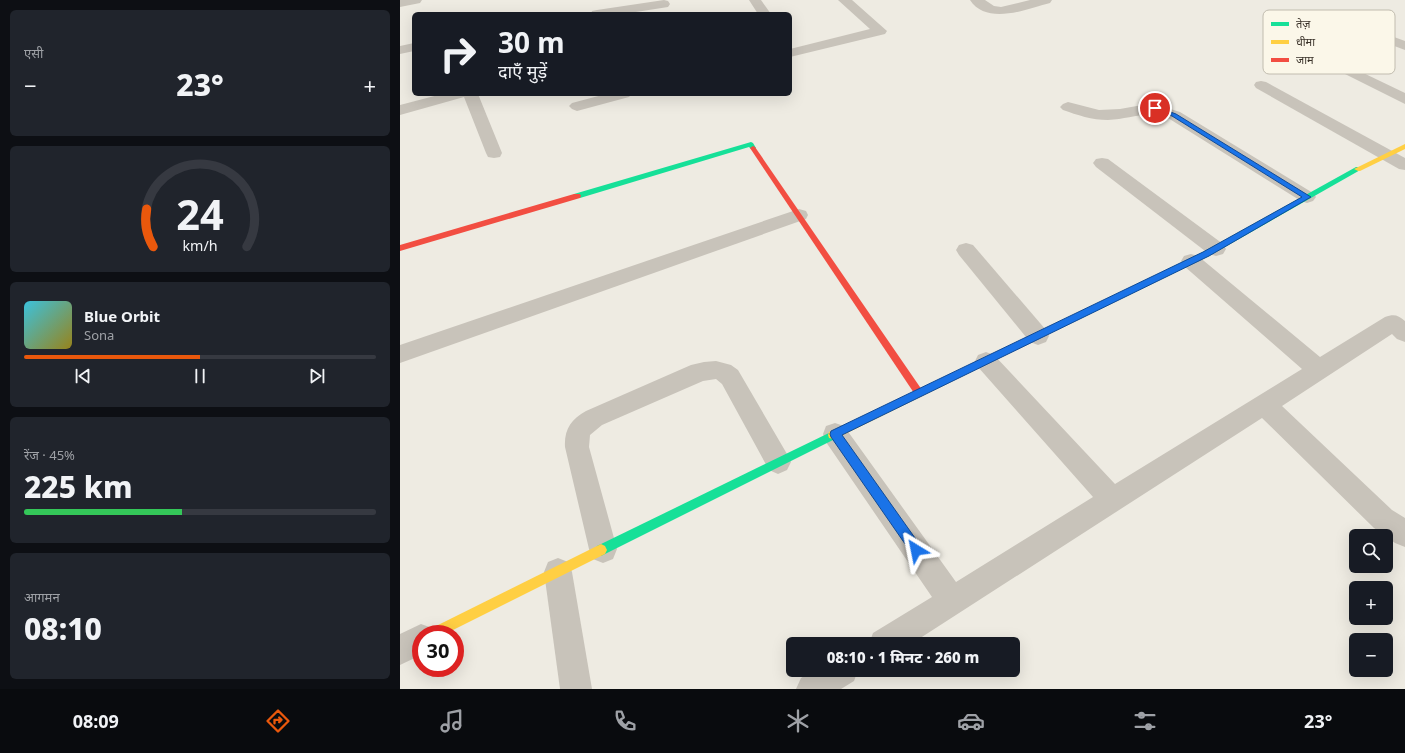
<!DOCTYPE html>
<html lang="hi">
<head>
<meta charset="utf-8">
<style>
	body { margin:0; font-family:"Noto Sans","Noto Sans Devanagari",sans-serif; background:#20242c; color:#f1f3f6; height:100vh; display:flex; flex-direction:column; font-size:15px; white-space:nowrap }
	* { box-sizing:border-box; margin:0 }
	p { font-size:13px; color:#9ea1a6 }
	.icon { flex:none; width:22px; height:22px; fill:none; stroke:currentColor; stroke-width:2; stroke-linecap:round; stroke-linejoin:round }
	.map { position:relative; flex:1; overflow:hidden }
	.panel { display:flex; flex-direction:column; gap:10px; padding:10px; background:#0d0f14; width:400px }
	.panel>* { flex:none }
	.banner { position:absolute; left:12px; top:12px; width:380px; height:84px; border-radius:6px; box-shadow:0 4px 16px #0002; background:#171b24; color:#f1f3f6; overflow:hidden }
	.buttons { position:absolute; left:949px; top:529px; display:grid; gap:8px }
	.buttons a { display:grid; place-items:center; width:44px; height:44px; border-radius:6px; background:#171b24; box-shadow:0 4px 16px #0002; font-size:20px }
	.speed { position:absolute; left:12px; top:625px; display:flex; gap:8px; font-size:20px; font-weight:700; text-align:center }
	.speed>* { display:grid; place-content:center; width:52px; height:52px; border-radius:50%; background:#171b24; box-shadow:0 4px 16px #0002; line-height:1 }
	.speed .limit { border:6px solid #d22; background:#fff; color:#111 }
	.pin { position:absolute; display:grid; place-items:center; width:34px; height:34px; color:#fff; margin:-17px; border:2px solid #fff; border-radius:50%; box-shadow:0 1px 4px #0007 }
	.me { position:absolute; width:44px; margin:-22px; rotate:325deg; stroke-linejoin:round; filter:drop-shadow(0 0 3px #0008) }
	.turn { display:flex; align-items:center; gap:14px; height:84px; padding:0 20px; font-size:18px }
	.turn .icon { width:52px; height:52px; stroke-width:2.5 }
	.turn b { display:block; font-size:28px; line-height:34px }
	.big { font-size:30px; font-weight:800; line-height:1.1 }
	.panel .widget { flex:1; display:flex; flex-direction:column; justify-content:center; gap:6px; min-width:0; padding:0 14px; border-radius:6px; background:#20242c }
	.panel .dial { align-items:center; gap:0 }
	.dial svg { height:104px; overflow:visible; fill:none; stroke:#363941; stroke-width:7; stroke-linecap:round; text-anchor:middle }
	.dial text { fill:#f1f3f6; stroke:none }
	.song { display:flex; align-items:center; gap:12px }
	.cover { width:48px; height:48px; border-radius:6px; background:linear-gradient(135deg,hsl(190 70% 55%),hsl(50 70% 35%)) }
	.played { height:4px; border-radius:2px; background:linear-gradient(90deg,#ea580c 50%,#363941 50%) }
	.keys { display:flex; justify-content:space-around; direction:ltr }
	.heat { display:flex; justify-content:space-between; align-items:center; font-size:22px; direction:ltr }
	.charge { height:6px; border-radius:3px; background:linear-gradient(90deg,#34c759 45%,#363941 0) }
	.trip { position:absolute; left:386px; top:637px; width:234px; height:40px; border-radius:6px; background:#171b24; box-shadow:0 4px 16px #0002; font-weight:800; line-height:40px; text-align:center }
	.dock { display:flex; height:64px; justify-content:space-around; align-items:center; background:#090b0e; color:#9ea1a6 }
	.dock .icon { width:28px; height:28px }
	.dock .on { color:#ea580c }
	.dock b { font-size:18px; color:#f1f3f6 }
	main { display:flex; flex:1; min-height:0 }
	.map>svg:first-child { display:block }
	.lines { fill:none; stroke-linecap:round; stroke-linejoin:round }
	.street { fill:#c8c3ba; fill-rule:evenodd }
	.fast { fill:#16e098; fill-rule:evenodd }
	.slow { fill:#ffcf43; fill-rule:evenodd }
	.jam { fill:#f24e42; fill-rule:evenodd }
	.route { fill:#1a73e8; stroke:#114b97 }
	.key { fill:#fbf7e9; stroke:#c1bcaf; stroke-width:1 }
	.key-label { font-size:11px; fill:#393128 }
</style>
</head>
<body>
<main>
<section class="panel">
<div class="widget"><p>एसी</p>
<div class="heat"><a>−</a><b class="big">23°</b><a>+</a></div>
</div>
<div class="widget dial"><svg viewBox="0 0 100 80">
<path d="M14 69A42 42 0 1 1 86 69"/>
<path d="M14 69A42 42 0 0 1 9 40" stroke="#ea580c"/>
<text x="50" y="56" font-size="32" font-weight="700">24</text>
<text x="50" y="72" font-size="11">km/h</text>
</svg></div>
<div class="widget">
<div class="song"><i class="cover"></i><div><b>Blue Orbit</b><p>Sona</p></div></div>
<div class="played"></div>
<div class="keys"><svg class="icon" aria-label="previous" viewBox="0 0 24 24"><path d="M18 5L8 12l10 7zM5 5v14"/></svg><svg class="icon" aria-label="pause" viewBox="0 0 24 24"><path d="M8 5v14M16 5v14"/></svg><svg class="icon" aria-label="next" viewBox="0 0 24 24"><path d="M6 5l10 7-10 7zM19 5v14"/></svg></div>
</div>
<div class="widget"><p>रेंज · 45%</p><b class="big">225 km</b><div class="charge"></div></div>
<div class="widget"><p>आगमन</p><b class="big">08:10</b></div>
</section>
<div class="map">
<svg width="1005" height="689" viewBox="0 0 1005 689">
	<rect width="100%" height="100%" fill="#eeebe2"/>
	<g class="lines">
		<g class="street">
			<path d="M 0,0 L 22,0 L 20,3 L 0,7 Z"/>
			<path d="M 264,0 L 268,1 L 270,4 L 268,7 L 223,14 L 191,14 L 192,11 L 197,10 Z"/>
			<path d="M 349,0 L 361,0 L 371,14 L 358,14 Z"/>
			<path d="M 438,0 L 452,0 L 487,31 L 485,34 L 390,57 L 390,49 L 470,29 Z"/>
			<path d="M 570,0 L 585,0 L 594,6 L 601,7 L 630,0 L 652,0 L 650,3 C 627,9 587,26 570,0 Z"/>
			<path d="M 994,37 L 1005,41 L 1005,50 L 989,44 L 987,41 L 989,38 Z"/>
			<path d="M 14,43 L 14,51 L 0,54 L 0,46 Z"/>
			<path d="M 930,57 L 1005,93 L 1005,104 L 925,64 L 923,61 L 925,58 Z"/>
			<path d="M 861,81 L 866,82 L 1005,158 L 1005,170 L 999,169 L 856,88 L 854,85 L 856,82 Z"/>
			<path d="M 42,94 L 78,94 L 102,153 L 100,157 L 94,158 L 88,157 L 86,153 L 64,97 L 0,115 L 0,105 Z"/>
			<path d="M 206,94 L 232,94 L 229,97 L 177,111 L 172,109 L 169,106 L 172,103 Z"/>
			<path d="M 668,102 L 699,110 L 720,109 L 748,104 L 764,107 L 780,112 L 913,193 L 916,197 L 913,201 L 907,203 L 901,201 L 768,118 C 746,110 730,119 708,120 C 692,120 677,115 663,110 L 660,107 L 663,104 Z"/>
			<path d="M 702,158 L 708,159 L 823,244 L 826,249 L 823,254 L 816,256 L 809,254 L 696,167 L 693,163 L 696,159 Z"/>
			<path d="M 399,209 L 406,211 L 408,215 L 406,219 L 0,363 L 0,345 Z"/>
			<path d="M 566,243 L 573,245 L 646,330 L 649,336 L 646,342 L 638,345 L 630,342 L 559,255 L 556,250 L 559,245 Z"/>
			<path d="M 791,254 L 798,256 L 920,357 L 985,317 C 994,314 998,315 1005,321 L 1005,342 L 997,339 L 992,334 L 882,406 L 992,510 L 1005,518 L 1005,547 L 995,543 L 974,528 L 862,418 L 511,644 L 469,644 L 473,633 L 532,597 L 426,442 L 423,434 L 426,426 L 435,423 L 444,426 L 556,582 L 693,497 L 578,367 L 575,361 L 578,355 L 586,352 L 594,355 L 715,484 L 902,369 L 784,266 L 781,261 L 784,256 Z"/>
			<path d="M 316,361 L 331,365 L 338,370 L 387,454 L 391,462 L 387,470 L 378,474 L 369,470 L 322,384 L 316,379 L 303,381 L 202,425 L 190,435 L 189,447 L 217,549 L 213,559 L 203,563 L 193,559 L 189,549 L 165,447 C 164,430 171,419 186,411 L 291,365 L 304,362 Z"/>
			<path d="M 158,558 L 168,562 L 172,572 L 192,689 L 160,689 L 144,572 L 148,562 Z"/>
			<path d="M 21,624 L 32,628 L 34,634 L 21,634 L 21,655 L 0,665 L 0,634 Z"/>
			<path d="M 414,670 L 458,670 L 454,681 L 441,689 L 396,689 L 401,678 Z"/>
		</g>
		<g class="fast">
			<path d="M 351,142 L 353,143 L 356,148 L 355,149 L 351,149 L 349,147 L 180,198 L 174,198 L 173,196 L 174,194 Z"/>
			<path d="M 956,167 L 958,167 L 962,169 L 809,256 L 663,327 L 660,328 L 656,325 L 657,323 L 803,252 Z"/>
			<path d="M 433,431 L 437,432 L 438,435 L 437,438 L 201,556 L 197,554 L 195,550 L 197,546 Z"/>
		</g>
		<g class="slow">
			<path d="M 1005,144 L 1005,149 L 960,171 L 958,171 L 954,169 Z"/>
			<path d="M 660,322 L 664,325 L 663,327 L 437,438 L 433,439 L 429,438 L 428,435 L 429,432 Z"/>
			<path d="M 201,544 L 205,546 L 207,550 L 205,554 L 45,634 L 26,634 L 28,630 Z"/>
		</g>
		<g class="jam">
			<path d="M 353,146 L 355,147 L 522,390 L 524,393 L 522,396 L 519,397 L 516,396 L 350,148 Z"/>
			<path d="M 174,194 L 180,194 L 181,196 L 180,198 L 0,251 L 0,245 Z"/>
		</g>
	</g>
	<path class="route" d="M 753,107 L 757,107 L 776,114 L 911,197 L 809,256 L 442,435 L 520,545 L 522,550 L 520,554 L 516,555 L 512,554 L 431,437 L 430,434 L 431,431 L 803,252 L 902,197 L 772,116 L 753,110 Z"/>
	<rect x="863" y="10" width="132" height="64" rx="6" class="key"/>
	<rect x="871" y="22" width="18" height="4" fill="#16e098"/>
	<rect x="871" y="40" width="18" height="4" fill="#ffcf43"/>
	<rect x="871" y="58" width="18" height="4" fill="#f24e42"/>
	<g class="key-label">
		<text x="896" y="28">तेज़</text>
		<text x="896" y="46">धीमा</text>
		<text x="896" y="64">जाम</text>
	</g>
</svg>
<div class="buttons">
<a><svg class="icon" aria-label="search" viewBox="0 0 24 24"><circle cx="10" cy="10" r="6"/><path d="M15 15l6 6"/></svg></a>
<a>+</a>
<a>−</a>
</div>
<div class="speed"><div class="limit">30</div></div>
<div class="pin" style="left:755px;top:108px;background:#d93025"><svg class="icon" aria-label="arrive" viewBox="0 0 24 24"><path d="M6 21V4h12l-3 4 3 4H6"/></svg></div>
<svg class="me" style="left:516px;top:550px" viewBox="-20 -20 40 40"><path d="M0-17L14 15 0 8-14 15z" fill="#1a73e8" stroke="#fff" stroke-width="4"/></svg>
<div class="trip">08:10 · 1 मिनट · 260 m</div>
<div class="banner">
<div class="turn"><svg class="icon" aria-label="right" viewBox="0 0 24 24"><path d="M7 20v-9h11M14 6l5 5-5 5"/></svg><div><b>30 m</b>दाएँ मुड़ें</div></div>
</div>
</div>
</main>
<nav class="dock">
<b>08:09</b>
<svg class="icon on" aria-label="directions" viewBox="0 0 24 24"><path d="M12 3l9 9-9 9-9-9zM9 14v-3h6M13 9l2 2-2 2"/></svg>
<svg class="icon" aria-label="music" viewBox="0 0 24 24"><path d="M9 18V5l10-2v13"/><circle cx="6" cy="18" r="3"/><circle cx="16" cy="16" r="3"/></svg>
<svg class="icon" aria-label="phone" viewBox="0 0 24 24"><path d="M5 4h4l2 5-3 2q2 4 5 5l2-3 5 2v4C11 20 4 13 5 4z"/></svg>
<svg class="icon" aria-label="climate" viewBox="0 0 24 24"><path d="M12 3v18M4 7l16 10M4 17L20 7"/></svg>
<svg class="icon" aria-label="car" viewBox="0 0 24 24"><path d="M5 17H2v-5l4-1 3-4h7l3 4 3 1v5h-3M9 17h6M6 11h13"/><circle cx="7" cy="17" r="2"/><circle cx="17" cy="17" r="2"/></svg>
<svg class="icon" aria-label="filters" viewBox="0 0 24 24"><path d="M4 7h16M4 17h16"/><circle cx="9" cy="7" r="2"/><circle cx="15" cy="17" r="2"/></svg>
<b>23°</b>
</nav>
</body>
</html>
